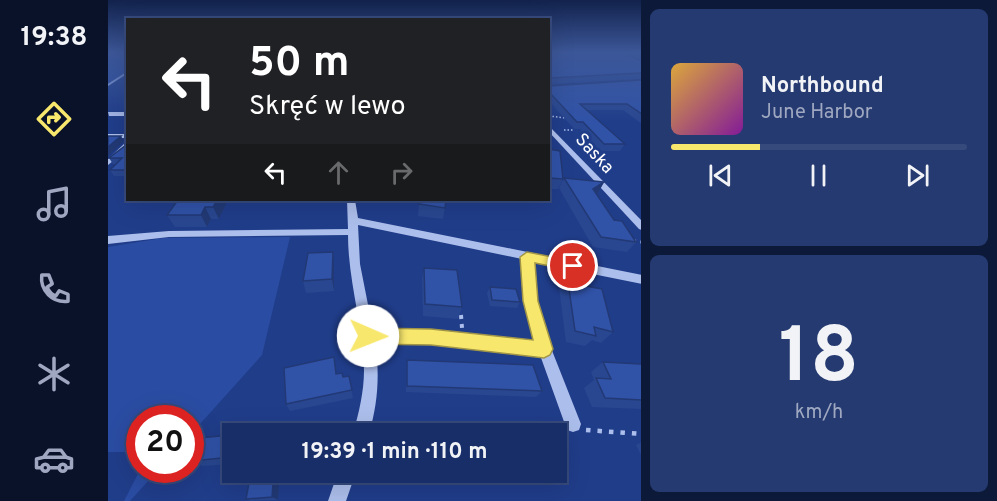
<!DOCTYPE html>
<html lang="pl">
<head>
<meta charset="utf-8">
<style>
	body { margin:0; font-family:Overpass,sans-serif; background:#253a71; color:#f1f3f6; height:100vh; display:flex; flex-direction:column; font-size:22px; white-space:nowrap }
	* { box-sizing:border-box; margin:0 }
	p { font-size:20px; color:#9fa8c0 }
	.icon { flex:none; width:33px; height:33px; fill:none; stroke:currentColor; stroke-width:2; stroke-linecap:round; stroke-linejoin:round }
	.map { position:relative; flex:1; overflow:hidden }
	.side { display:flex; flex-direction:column; gap:9px; padding:9px; background:#0d1939; width:356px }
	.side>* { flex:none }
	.top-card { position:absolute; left:18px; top:18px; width:424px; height:183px; border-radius:0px; box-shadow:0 6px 24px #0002,0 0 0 2px #364a7c; background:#202124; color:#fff; overflow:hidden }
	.speed { position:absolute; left:18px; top:405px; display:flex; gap:12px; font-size:30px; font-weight:700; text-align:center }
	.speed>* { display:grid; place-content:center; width:78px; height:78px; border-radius:50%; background:#182e68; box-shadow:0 6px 24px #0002,0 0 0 2px #364a7c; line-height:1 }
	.speed .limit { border:9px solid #d22; background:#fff; color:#111 }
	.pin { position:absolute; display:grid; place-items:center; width:51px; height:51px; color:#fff; margin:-26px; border:3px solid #fff; border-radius:50%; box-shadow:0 2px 6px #0007 }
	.me { position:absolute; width:66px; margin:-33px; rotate:91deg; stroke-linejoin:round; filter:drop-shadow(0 0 4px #0008) }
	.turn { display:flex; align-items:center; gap:21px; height:126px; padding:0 24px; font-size:27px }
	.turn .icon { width:78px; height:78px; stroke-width:2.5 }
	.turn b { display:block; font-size:42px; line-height:51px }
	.lanes { display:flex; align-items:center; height:57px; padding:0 24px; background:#0003; justify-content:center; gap:30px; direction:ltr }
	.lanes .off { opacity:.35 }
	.side .tile { flex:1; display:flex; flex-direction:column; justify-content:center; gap:9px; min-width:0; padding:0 21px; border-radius:9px; background:#253a71 }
	.side .dial { align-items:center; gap:0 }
	.dial b { font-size:78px; line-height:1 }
	.song { display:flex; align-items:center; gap:18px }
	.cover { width:72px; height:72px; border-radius:9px; background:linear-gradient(135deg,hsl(40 70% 55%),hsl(290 70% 35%)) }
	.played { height:6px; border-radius:3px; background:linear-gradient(90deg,#f8e76d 30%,#364a7c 30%) }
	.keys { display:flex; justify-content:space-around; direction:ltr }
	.trip { position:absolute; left:114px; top:423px; width:345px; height:60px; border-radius:0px; background:#182e68; box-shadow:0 6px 24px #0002,0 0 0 2px #364a7c; font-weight:700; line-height:60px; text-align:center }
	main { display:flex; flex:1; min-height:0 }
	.tabs { display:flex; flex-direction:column; width:108px; justify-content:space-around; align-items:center; background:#0a122a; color:#9fa8c0 }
	.tabs .icon { width:42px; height:42px }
	.tabs .on { color:#f8e76d }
	.tabs b { font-size:27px; color:#f1f3f6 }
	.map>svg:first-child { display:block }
	.green { fill:#2a4ca2 }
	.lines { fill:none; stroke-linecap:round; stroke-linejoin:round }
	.stream { stroke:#a0b7ec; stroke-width:2 }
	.path-far4 { stroke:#acbeeb; stroke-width:1.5; stroke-dasharray:1.5 2; stroke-linecap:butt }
	.path-far3 { stroke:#acbeeb; stroke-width:2; stroke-dasharray:2 3; stroke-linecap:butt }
	.path-far2 { stroke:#acbeeb; stroke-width:3; stroke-dasharray:3 4.5; stroke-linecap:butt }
	.path-far1 { stroke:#acbeeb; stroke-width:4; stroke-dasharray:4 5; stroke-linecap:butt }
	.path { stroke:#acbeeb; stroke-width:4.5; stroke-dasharray:4.5 7; stroke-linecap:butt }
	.minor { fill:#acbeeb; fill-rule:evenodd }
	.wall { fill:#294790 }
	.shaded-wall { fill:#223975 }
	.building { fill:#3052a7; stroke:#223975; stroke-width:1.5 }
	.route { fill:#f8e76d; stroke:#a19647; stroke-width:1.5 }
	.labels { text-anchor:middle; stroke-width:6; stroke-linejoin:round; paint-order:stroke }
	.far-street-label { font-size:18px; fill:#fff; stroke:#203d8a }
</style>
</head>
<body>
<main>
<nav class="tabs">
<b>19:38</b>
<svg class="icon on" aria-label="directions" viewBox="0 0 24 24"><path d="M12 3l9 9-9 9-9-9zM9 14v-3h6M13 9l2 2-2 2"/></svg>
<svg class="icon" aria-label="music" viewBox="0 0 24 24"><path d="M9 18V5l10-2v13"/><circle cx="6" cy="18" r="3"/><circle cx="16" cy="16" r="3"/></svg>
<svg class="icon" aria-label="phone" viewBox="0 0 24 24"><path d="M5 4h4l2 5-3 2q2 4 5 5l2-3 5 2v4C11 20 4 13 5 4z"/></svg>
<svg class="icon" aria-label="climate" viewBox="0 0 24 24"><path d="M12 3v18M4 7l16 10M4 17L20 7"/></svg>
<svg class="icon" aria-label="car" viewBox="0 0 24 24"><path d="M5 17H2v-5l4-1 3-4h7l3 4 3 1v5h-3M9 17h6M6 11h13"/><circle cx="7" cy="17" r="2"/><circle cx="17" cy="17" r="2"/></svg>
</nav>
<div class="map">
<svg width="534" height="501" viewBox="0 0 534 501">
	<rect width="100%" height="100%" fill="#203d8a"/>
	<g class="green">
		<path d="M 19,54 L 19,75 L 0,85 L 0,56 Z"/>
		<path d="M 182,237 L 154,355 L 83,434 L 82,418 L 32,418 L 31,462 L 25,452 L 0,452 L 0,247 L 55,238 Z"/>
		<path d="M 32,470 L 50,470 L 22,501 L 16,501 Z"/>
	</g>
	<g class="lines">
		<path class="stream" d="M 0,85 L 20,72"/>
		<g class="path-far4">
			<path d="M 441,116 L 458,118"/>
			<path d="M 456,130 L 466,130"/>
		</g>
		<path class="path-far3" d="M 480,154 L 493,154"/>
		<path class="path-far2" d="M 525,241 L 534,242"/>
		<path class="path-far1" d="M 353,315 L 354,328"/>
		<path class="path" d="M 478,430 L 534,434"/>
		<g class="minor">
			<path d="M 0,112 L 20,112 L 20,116 L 1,116 Z"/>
			<path d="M 441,126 L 534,221 L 534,230 L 531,229 L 441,132 Z"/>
			<rect x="0" y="134" width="20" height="4"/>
			<path d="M 17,143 L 20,143 L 20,149 L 0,165 L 0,159 Z"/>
			<path d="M 239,200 L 247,200 L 250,218 L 534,275 L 534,284 L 425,262 L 428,301 L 441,343 L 473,424 L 471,430 L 465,432 L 459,430 L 432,355 L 323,343 L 267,342 C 272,374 270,403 261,434 L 245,434 C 251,412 256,392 256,370 C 255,324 240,281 240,235 L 61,237 L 0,244 L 0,236 L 61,231 L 240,229 ZM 250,225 L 414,259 L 416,301 L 427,342 L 323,331 L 265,330 L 252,264 Z"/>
			<path d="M 230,472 L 248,472 L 238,501 L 220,501 Z"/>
		</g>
	</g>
	<g class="wall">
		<path d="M 441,52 L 470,53 L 472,53 L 471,52 L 513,52 L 523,57 L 514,52 L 534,52 L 534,79 L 441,84 Z"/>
		<path d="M 534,80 L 534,124 L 515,110 L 479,110 L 517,144 L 512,151 L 492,151 L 472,129 L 466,129 L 441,101 L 441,86 Z"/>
		<path d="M 20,136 L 20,176 L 6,176 L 2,170 L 8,164 L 5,164 L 1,158 L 18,145 Z"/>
		<path d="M 441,149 L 455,179 L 450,189 L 441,189 Z"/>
		<path d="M 456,178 L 496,182 L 490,193 L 488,193 L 506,220 L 528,242 L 519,252 L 485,247 L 451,188 Z"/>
		<path d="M 120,200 L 111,219 L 103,219 L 99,227 L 67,227 L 59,215 Z"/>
		<path d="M 338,200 L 335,219 L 310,216 L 311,204 Z"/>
		<path d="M 225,252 L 226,264 L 226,291 L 198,293 L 195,281 Z"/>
		<path d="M 316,268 L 354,307 L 350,319 L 315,316 L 314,279 Z"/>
		<path d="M 459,275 L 478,286 L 505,332 L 493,343 L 484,340 L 477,346 L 458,342 L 451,287 Z"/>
		<path d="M 382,287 L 412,302 L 409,308 L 382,306 L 379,293 Z"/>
		<path d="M 299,360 L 434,391 L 428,397 L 298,392 L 298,367 Z"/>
		<path d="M 495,362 L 534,364 L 534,409 L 484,407 L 476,388 L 486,380 L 483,372 Z"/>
		<path d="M 229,374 L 235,377 L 241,376 L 245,398 L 182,411 L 178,404 Z"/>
		<path d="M 124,435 L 124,464 L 94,466 L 84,461 Z"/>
		<path d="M 534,442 L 534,457 L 528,445 Z"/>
		<path d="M 143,472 L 172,472 L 170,500 L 142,501 L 138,499 Z"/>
	</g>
	<g class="shaded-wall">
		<path d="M 8,52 L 20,52 L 20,53 L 9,54 Z"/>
		<path d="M 13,136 L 16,141 L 0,156 L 0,147 Z"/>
		<path d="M 496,182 L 490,193 L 479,199 L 485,189 Z"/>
		<path d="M 109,200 L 120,200 L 111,219 L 105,207 Z"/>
		<path d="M 97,207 L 103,219 L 99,227 L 93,215 Z"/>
		<path d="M 225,252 L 226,264 L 226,291 L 224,279 Z"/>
		<path d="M 166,472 L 172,472 L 170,500 L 164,497 Z"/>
	</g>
	<g class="building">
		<path d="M 441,52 L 468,52 L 470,53 L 475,52 L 513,52 L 534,61 L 534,73 L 443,78 L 441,83 Z"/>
		<path d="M 534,80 L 534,114 L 519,104 L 472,104 L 517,144 L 496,144 L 475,122 L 469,122 L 441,92 L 441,86 Z"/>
		<path d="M 0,136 L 13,136 L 0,147 Z"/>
		<path d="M 18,136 L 20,136 L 20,170 L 2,170 L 14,158 L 1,158 L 18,145 Z"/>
		<path d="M 441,149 L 452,151 L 455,179 L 441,178 Z"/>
		<path d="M 456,178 L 496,182 L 485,189 L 506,220 L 514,221 L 528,242 L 493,237 Z"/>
		<path d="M 70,200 L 109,200 L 105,207 L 97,207 L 93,215 L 59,215 Z"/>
		<path d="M 313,200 L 338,200 L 337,208 L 311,204 Z"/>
		<path d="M 225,252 L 224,279 L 195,281 L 200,253 Z"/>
		<path d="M 316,268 L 349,270 L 354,307 L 317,304 Z"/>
		<path d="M 459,275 L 477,279 L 478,286 L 494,289 L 505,332 L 486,327 L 488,336 L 467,331 Z"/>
		<path d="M 382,287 L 408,289 L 412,302 L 384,300 Z"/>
		<path d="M 226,357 L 228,374 L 234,373 L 235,377 L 241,376 L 244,390 L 178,404 L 176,368 Z"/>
		<path d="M 299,360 L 425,365 L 434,391 L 299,386 Z"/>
		<path d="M 495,362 L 534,364 L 534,400 L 497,398 L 488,378 L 503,379 Z"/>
		<path d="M 168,431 L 168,434 L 141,434 Z"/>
		<path d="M 124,435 L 124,457 L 84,461 L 90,438 Z"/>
		<path d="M 143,472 L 166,472 L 164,497 L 138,499 Z"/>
	</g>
	<linearGradient id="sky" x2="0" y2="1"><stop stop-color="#12224c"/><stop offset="0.43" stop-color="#3c5798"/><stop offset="1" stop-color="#3c5798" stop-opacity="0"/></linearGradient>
	<rect width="534" height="122" fill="url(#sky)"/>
	<path class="route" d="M 419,252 L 465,261 L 472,266 L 465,271 L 427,263 L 430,301 L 445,349 L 442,355 L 436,358 L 323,345 L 260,344 L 253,341 L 251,336 L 253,330 L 260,328 L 323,329 L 425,340 L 415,301 L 412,257 Z"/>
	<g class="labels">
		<g class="far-street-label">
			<text transform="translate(487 153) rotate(47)" y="6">Saska</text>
		</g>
	</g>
</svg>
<div class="speed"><div class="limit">20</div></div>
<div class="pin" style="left:465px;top:266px;background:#d93025"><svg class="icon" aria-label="arrive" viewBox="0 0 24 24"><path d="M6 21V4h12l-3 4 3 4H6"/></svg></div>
<svg class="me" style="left:260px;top:336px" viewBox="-20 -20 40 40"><circle r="19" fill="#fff"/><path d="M0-13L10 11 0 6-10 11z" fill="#f8e76d"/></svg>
<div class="trip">19:39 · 1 min · 110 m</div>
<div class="top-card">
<div class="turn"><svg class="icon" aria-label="left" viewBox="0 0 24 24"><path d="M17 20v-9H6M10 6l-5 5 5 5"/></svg><div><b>50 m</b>Skręć w lewo</div></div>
<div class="lanes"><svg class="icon" aria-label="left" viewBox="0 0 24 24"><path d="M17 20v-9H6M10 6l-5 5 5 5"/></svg><svg class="icon off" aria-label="ahead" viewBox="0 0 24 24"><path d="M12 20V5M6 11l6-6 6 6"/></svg><svg class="icon off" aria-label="right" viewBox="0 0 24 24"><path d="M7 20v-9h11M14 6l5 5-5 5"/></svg></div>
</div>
</div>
<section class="side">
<div class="tile">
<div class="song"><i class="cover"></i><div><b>Northbound</b><p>June Harbor</p></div></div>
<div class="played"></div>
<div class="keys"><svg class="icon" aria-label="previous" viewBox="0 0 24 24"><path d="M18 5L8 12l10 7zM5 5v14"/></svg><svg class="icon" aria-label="pause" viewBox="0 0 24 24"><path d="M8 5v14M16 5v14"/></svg><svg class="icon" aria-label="next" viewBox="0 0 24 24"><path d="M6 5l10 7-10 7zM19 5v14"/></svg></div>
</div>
<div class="tile dial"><b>18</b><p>km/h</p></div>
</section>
</main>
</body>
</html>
